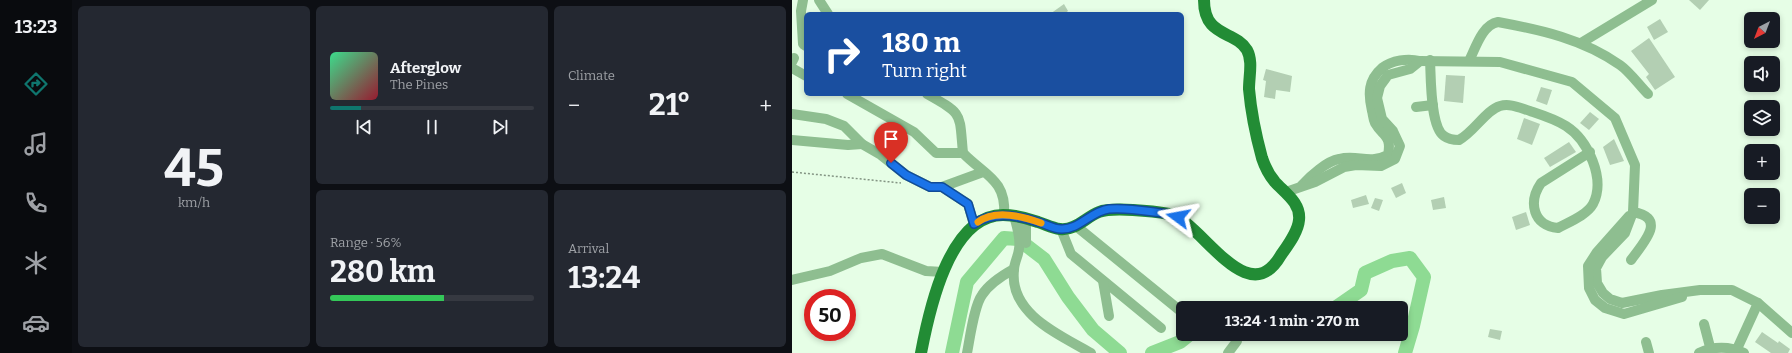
<!DOCTYPE html>
<html lang="en">
<head>
<meta charset="utf-8">
<style>
	body { margin:0; font-family:Bitter,serif; background:#242831; color:#f1f3f6; height:100vh; display:flex; flex-direction:column; font-size:15px; white-space:nowrap }
	* { box-sizing:border-box; margin:0 }
	p { font-size:13px; color:#9ea1a6 }
	.icon { flex:none; width:22px; height:22px; fill:none; stroke:currentColor; stroke-width:2; stroke-linecap:round; stroke-linejoin:round }
	.map { position:relative; flex:1; overflow:hidden }
	.details { display:flex; flex-direction:column; gap:6px; padding:6px; background:#0d0f14; width:720px }
	.details>* { flex:none }
	.guide { position:absolute; left:12px; top:12px; width:380px; height:84px; border-radius:6px; box-shadow:0 2px 6px #0003; background:#1a4fa0; color:#fff; overflow:hidden }
	.needle { width:26px; rotate:222deg }
	.tools { position:absolute; left:952px; top:12px; display:grid; gap:8px }
	.tools a { display:grid; place-items:center; width:36px; height:36px; border-radius:6px; background:#171b24; box-shadow:0 2px 6px #0003; font-size:20px }
	.speed { position:absolute; left:12px; top:289px; display:flex; gap:8px; font-size:20px; font-weight:700; text-align:center }
	.speed>* { display:grid; place-content:center; width:52px; height:52px; border-radius:50%; background:#171b24; box-shadow:0 2px 6px #0003; line-height:1 }
	.speed .limit { border:6px solid #d22; background:#fff; color:#111 }
	.pin { position:absolute; display:grid; place-items:center; width:34px; height:34px; color:#fff; margin:-41px -17px; border-radius:50% 50% 50% 0; rotate:-45deg; box-shadow:0 0 4px #0007 }
	.pin .icon { rotate:45deg }
	.me { position:absolute; width:44px; margin:-22px; rotate:283deg; stroke-linejoin:round; filter:drop-shadow(0 0 3px #0008) }
	.turn { display:flex; align-items:center; gap:14px; height:84px; padding:0 12px; font-size:18px }
	.turn .icon { width:52px; height:52px; stroke-width:2.5 }
	.turn b { display:block; font-size:28px; line-height:34px }
	.big { font-size:30px; font-weight:700; line-height:1.1 }
	.details .tile { flex:1; display:flex; flex-direction:column; justify-content:center; gap:6px; min-width:0; padding:0 14px; border-radius:6px; background:#242831 }
	.details .dial { align-items:center; gap:0 }
	.dial b { font-size:52px; line-height:1 }
	.song { display:flex; align-items:center; gap:12px }
	.cover { width:48px; height:48px; border-radius:6px; background:linear-gradient(135deg,hsl(150 70% 55%),hsl(350 70% 35%)) }
	.played { height:4px; border-radius:2px; background:linear-gradient(90deg,#0f766e 15%,#363941 15%) }
	.keys { display:flex; justify-content:space-around; direction:ltr }
	.heat { display:flex; justify-content:space-between; align-items:center; font-size:22px; direction:ltr }
	.charge { height:6px; border-radius:3px; background:linear-gradient(90deg,#34c759 56%,#363941 0) }
	.details .tiles { flex:1; display:grid; gap:6px; grid-template-columns:repeat(3,1fr) }
	.tile:first-child { grid-row:span 2 }
	.trip { position:absolute; left:384px; top:301px; width:232px; height:40px; border-radius:6px; background:#171b24; box-shadow:0 2px 6px #0003; font-weight:700; line-height:40px; text-align:center }
	main { display:flex; flex:1; min-height:0 }
	.tabs { display:flex; flex-direction:column; width:72px; justify-content:space-around; align-items:center; background:#090b0e; color:#9ea1a6 }
	.tabs .icon { width:28px; height:28px }
	.tabs .current { color:#0f766e }
	.tabs b { font-size:18px; color:#f1f3f6 }
	.map>svg:first-child { display:block }
	.lines { fill:none; stroke-linecap:round; stroke-linejoin:round }
	.river { stroke:#8edb93; stroke-width:14 }
	.building { fill:#b3cfb3 }
	.path { stroke:#839483; stroke-width:1.5; stroke-dasharray:2 2; stroke-linecap:butt }
	.minor { stroke:#8ebe90; stroke-width:10 }
	.major { stroke:#228c35; stroke-width:12 }
	.route-casing { stroke:#114b97; stroke-width:10 }
	.route { stroke:#1a73e8; stroke-width:7 }
	.slow { stroke:#f59e0b; stroke-width:7 }
</style>
</head>
<body>
<main>
<nav class="tabs">
<b>13:23</b>
<svg class="icon current" aria-label="directions" viewBox="0 0 24 24"><path d="M12 3l9 9-9 9-9-9zM9 14v-3h6M13 9l2 2-2 2"/></svg>
<svg class="icon" aria-label="music" viewBox="0 0 24 24"><path d="M9 18V5l10-2v13"/><circle cx="6" cy="18" r="3"/><circle cx="16" cy="16" r="3"/></svg>
<svg class="icon" aria-label="phone" viewBox="0 0 24 24"><path d="M5 4h4l2 5-3 2q2 4 5 5l2-3 5 2v4C11 20 4 13 5 4z"/></svg>
<svg class="icon" aria-label="climate" viewBox="0 0 24 24"><path d="M12 3v18M4 7l16 10M4 17L20 7"/></svg>
<svg class="icon" aria-label="car" viewBox="0 0 24 24"><path d="M5 17H2v-5l4-1 3-4h7l3 4 3 1v5h-3M9 17h6M6 11h13"/><circle cx="7" cy="17" r="2"/><circle cx="17" cy="17" r="2"/></svg>
</nav>
<section class="details">
<div class="tiles">
<div class="tile dial"><b>45</b><p>km/h</p></div>
<div class="tile">
<div class="song"><i class="cover"></i><div><b>Afterglow</b><p>The Pines</p></div></div>
<div class="played"></div>
<div class="keys"><svg class="icon" aria-label="previous" viewBox="0 0 24 24"><path d="M18 5L8 12l10 7zM5 5v14"/></svg><svg class="icon" aria-label="pause" viewBox="0 0 24 24"><path d="M8 5v14M16 5v14"/></svg><svg class="icon" aria-label="next" viewBox="0 0 24 24"><path d="M6 5l10 7-10 7zM19 5v14"/></svg></div>
</div>
<div class="tile"><p>Climate</p>
<div class="heat"><a>−</a><b class="big">21°</b><a>+</a></div>
</div>
<div class="tile"><p>Range · 56%</p><b class="big">280 km</b><div class="charge"></div></div>
<div class="tile"><p>Arrival</p><b class="big">13:24</b></div>
</div>
</section>
<div class="map">
<svg width="1000" height="353" viewBox="0 0 1000 353">
	<rect width="100%" height="100%" fill="#e6fee6"/>
	<g class="lines">
		<g class="river">
			<path d="M 543,308 L 569,290 L 573,273 L 600,261 L 618,258 L 632,277 L 621,326 L 613,353"/>
			<path d="M 160,353 L 175,282 L 212,238 L 226,239 L 252,259 L 276,297 L 301,330 L 328,353"/>
			<path d="M 360,353 L 388,342 L 398,334"/>
		</g>
	</g>
	<g class="building">
		<path d="M 897,0 L 917,0 L 908,10 Z"/>
		<path d="M 272,4 L 276,11 L 272,14 L 258,14 Z"/>
		<path d="M 868,19 L 876,32 L 862,40 L 855,27 Z"/>
		<path d="M 857,38 L 883,77 L 863,90 L 854,77 L 857,74 L 839,51 Z"/>
		<path d="M 474,69 L 500,76 L 498,92 L 484,90 L 483,99 L 472,97 L 474,81 L 471,80 Z"/>
		<path d="M 654,75 L 673,76 L 671,103 L 652,101 Z"/>
		<path d="M 749,87 L 760,90 L 755,105 L 744,101 Z"/>
		<path d="M 798,112 L 807,119 L 797,130 L 788,123 Z"/>
		<path d="M 732,118 L 748,124 L 740,145 L 725,139 Z"/>
		<path d="M 822,139 L 832,161 L 818,165 L 811,147 Z"/>
		<path d="M 777,142 L 784,152 L 758,167 L 752,158 Z"/>
		<path d="M 610,183 L 614,193 L 604,198 L 599,188 Z"/>
		<path d="M 574,195 L 577,204 L 561,208 L 559,200 Z"/>
		<path d="M 652,197 L 654,208 L 641,210 L 639,200 Z"/>
		<path d="M 583,198 L 591,200 L 587,211 L 579,208 Z"/>
		<path d="M 734,212 L 738,225 L 724,230 L 720,217 Z"/>
		<path d="M 698,329 L 710,331 L 708,340 L 696,337 Z"/>
		<path d="M 970,332 L 986,343 L 987,341 L 998,349 L 996,353 L 979,353 L 963,342 Z"/>
	</g>
	<g class="lines">
		<path class="path" d="M 0,172 L 109,183"/>
		<g class="minor">
			<path d="M 11,0 L 9,11 L 11,44 L 14,46"/>
			<path d="M 27,0 L 36,14"/>
			<path d="M 789,43 L 860,0"/>
			<path d="M 638,60 C 639,77 638,127 652,136 C 656,139 662,140 667,140 C 682,132 694,110 708,106 C 718,103 728,108 738,111 C 750,115 763,119 774,126 C 796,140 814,179 801,204 C 795,215 777,222 766,228 C 741,226 736,202 749,183 L 798,152"/>
			<path d="M 677,61 C 684,47 690,25 706,22 C 749,30 791,39 828,65 C 838,72 847,85 856,94"/>
			<path d="M 0,62 L 2,58"/>
			<path d="M 0,68 L 14,76"/>
			<path d="M 55,94 L 122,132 L 144,153 L 171,153"/>
			<path d="M 135,94 C 172,115 167,112 171,153 C 192,175 215,180 212,215"/>
			<path d="M 624,107 L 641,105"/>
			<path d="M 0,114 L 34,119 L 52,126 L 70,144 L 89,155 L 114,175 L 138,187 L 150,187 L 191,172"/>
			<path d="M 0,140 L 56,145 L 70,144"/>
			<path d="M 510,185 C 518,176 535,161 547,159 C 566,154 576,165 596,155 C 600,135 591,137 583,123 C 581,119 581,114 580,111 C 576,94 576,80 590,68 C 600,60 616,58 628,61 L 708,62 L 780,82 L 823,118 L 843,165 L 841,212 L 833,233 L 810,257 L 804,268 L 805,283 L 811,293 L 818,299 L 830,303 L 870,295 L 908,290 L 940,290 L 966,303 L 1000,333"/>
			<path d="M 150,187 L 176,204 L 182,225"/>
			<path d="M 494,192 L 523,182 L 552,167 L 564,165 L 589,166 L 603,159 L 608,146 L 601,131 L 590,119 L 585,98 L 588,86 L 596,75 L 618,69 L 628,61"/>
			<path d="M 222,216 C 225,227 229,238 227,249 C 226,257 222,263 222,270 C 217,314 268,335 299,353"/>
			<path d="M 837,216 L 805,252 L 796,266 L 797,288 L 803,300 L 813,308 L 832,314 L 890,297"/>
			<path d="M 234,218 L 234,243"/>
			<path d="M 284,226 L 391,313"/>
			<path d="M 269,229 L 279,254 L 369,328"/>
			<path d="M 839,260 C 851,243 876,218 841,212"/>
			<path d="M 0,280 L 38,271 L 69,258 L 90,254 L 134,271 L 151,272"/>
			<path d="M 311,281 L 317,316"/>
			<path d="M 912,324 L 918,347"/>
			<path d="M 854,342 L 857,353"/>
			<path d="M 945,349 L 966,303"/>
			<path d="M 175,353 C 178,338 182,306 190,295 C 197,284 211,275 222,269"/>
			<path d="M 436,353 L 445,341"/>
			<path d="M 907,353 C 921,346 938,346 952,353"/>
		</g>
		<path class="major" d="M 129,353 C 137,311 157,215 211,215 C 222,215 235,218 246,222 C 253,224 260,228 268,229 C 283,231 294,217 307,212 C 320,207 361,211 377,214 C 409,220 455,314 489,255 C 496,245 506,232 507,220 C 509,203 493,193 483,182 C 477,175 473,167 470,158 C 464,136 459,112 457,89 C 457,76 461,61 455,50 C 443,30 412,38 412,0"/>
	</g>
	<g class="lines">
		<defs>
			<path id="route" d="M 99,163 L 114,175 L 138,187 L 150,187 L 176,204 L 182,224 C 201,211 225,215 246,222 C 254,224 261,229 269,229 C 287,230 299,211 317,209 C 336,207 358,212 378,214 L 386,217"/>
		</defs>
		<use href="#route" class="route-casing"/>
		<use href="#route" class="route"/>
		<path class="slow" d="M 186,222 C 203,209 230,216 249,223"/>
	</g>
</svg>
<div class="tools">
<a><svg class="needle" viewBox="-14 -14 28 28"><path d="M0-13l5 13h-10z" fill="#e53935"/><path d="M0 13l5-13h-10z" fill="#9ea1a6"/></svg></a>
<a><svg class="icon" aria-label="sound" viewBox="0 0 24 24"><path d="M4 9h4l5-4v14l-5-4H4zM17 9q2 3 0 6"/></svg></a>
<a><svg class="icon" aria-label="layers" viewBox="0 0 24 24"><path d="M12 4l9 5-9 5-9-5zM3 14l9 5 9-5"/></svg></a>
<a>+</a>
<a>−</a>
</div>
<div class="speed"><div class="limit">50</div></div>
<div class="pin" style="left:99px;top:163px;background:#d93025"><svg class="icon" aria-label="arrive" viewBox="0 0 24 24"><path d="M6 21V4h12l-3 4 3 4H6"/></svg></div>
<svg class="me" style="left:386px;top:217px" viewBox="-20 -20 40 40"><path d="M0-17L14 15 0 8-14 15z" fill="#1a73e8" stroke="#fff" stroke-width="4"/></svg>
<div class="trip">13:24 · 1 min · 270 m</div>
<div class="guide">
<div class="turn"><svg class="icon" aria-label="right" viewBox="0 0 24 24"><path d="M7 20v-9h11M14 6l5 5-5 5"/></svg><div><b>180 m</b>Turn right</div></div>
</div>
</div>
</main>
</body>
</html>
